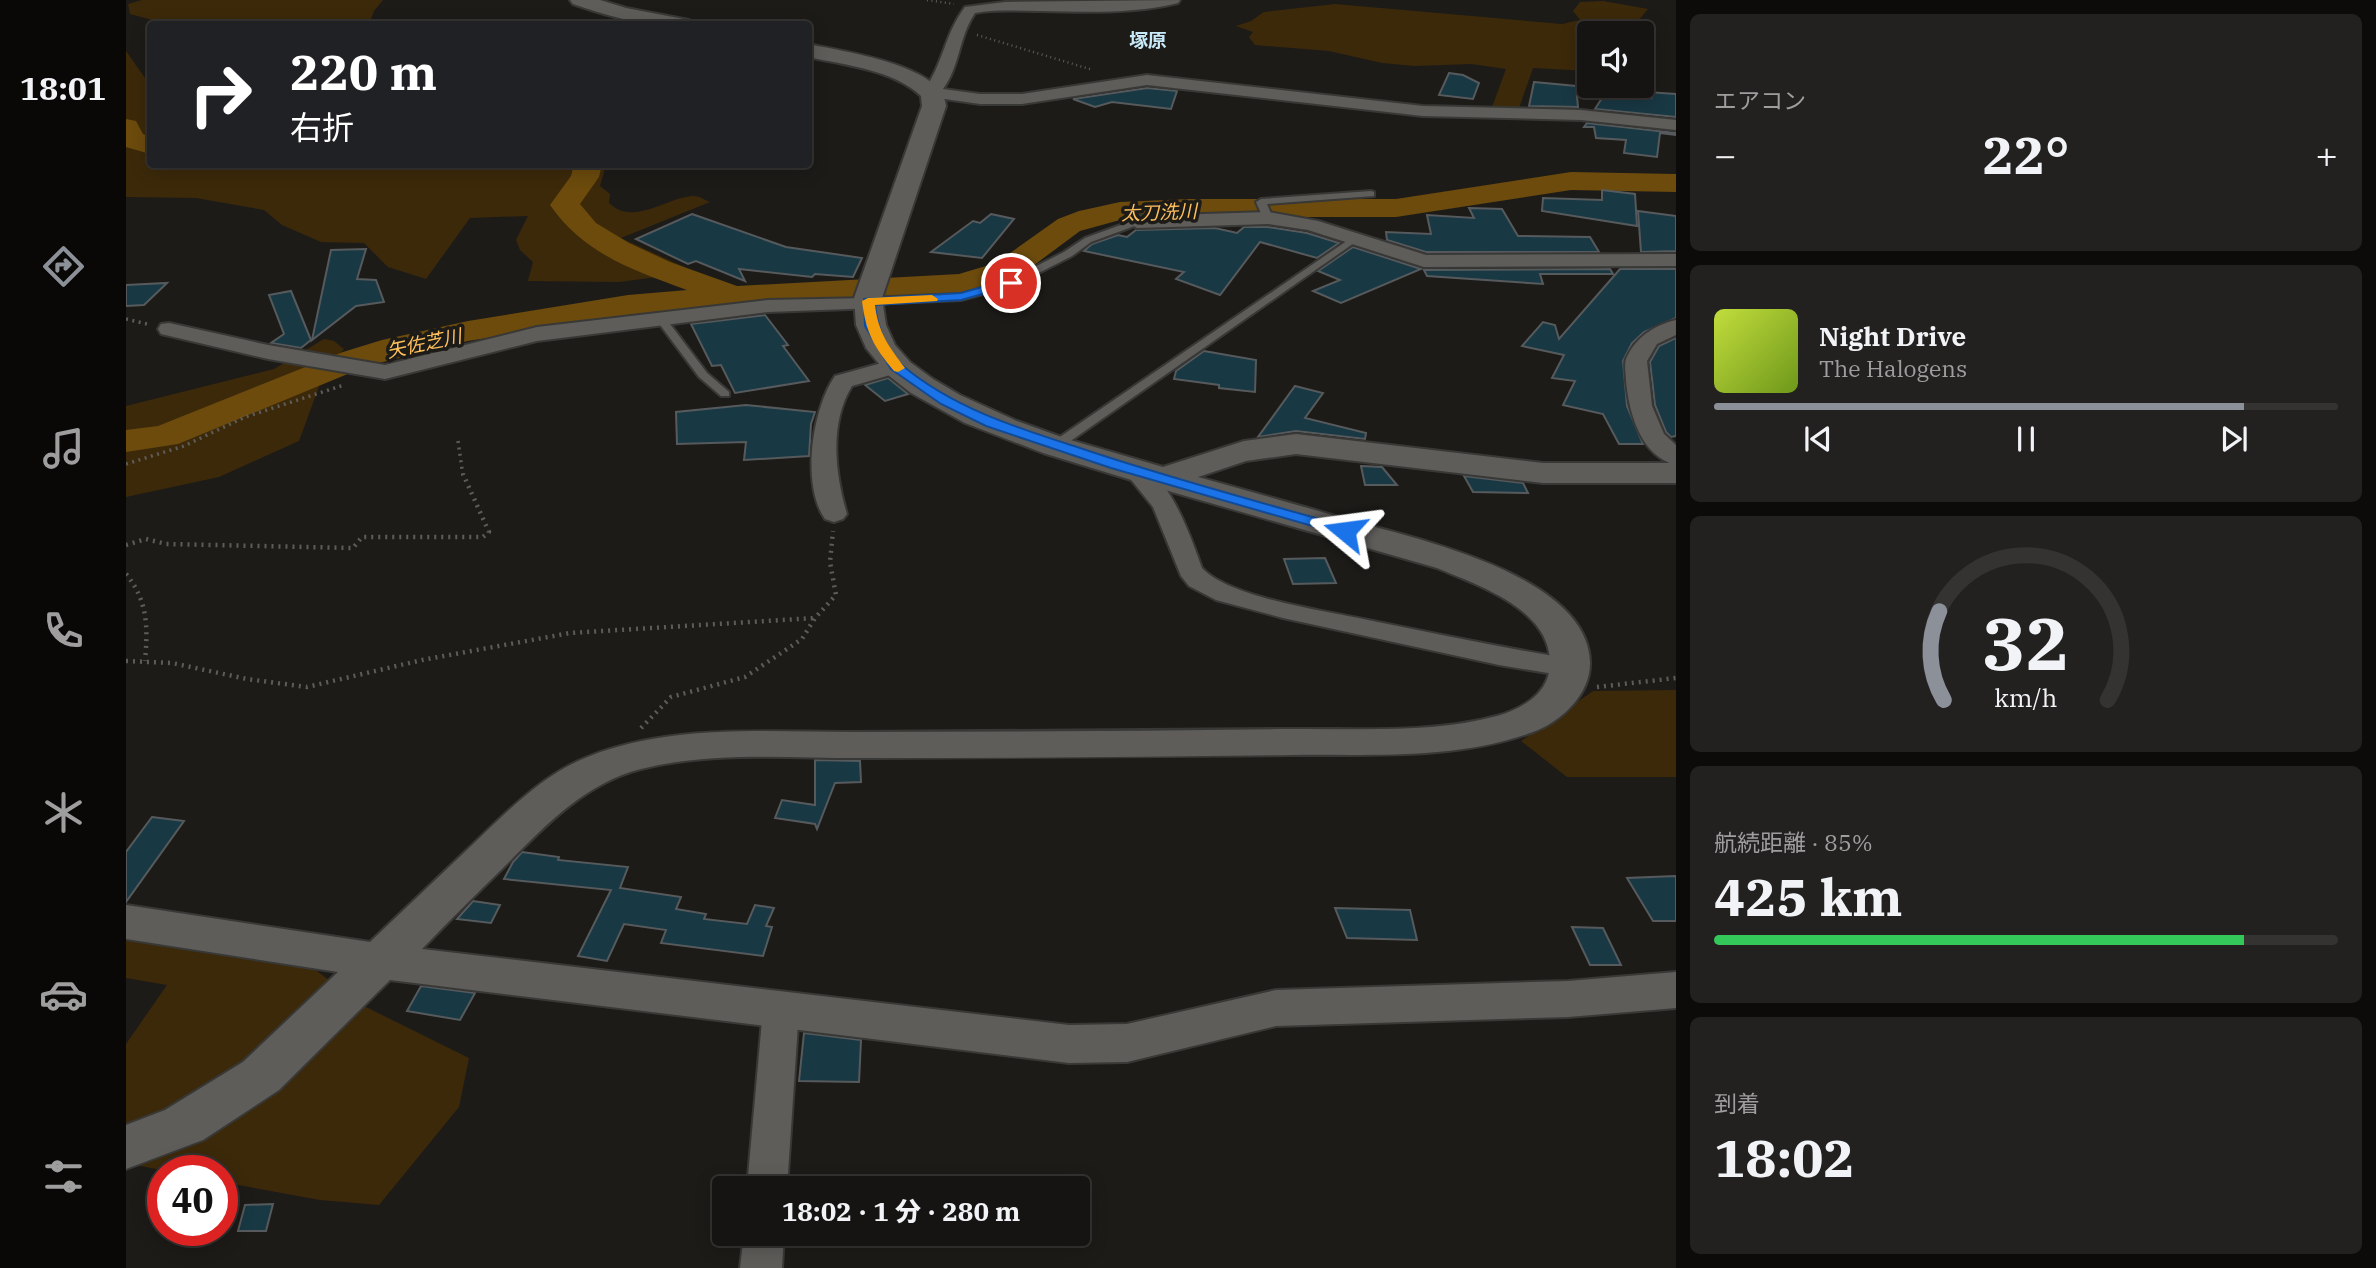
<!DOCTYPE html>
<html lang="ja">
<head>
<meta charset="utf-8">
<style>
	body { margin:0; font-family:"IBM Plex Serif","Noto Sans JP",serif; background:#232120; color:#f1f3f6; height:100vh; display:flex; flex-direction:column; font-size:26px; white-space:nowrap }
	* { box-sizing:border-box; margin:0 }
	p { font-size:23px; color:#9e9e9f }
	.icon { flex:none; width:38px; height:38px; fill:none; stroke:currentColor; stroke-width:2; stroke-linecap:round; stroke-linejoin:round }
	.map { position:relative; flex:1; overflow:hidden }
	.details { display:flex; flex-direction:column; gap:14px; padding:14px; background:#0c0b0a; width:700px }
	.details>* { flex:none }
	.guide { position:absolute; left:21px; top:21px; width:665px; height:147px; border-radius:7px; box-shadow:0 4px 18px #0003,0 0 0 2px #353332; background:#202124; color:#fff; overflow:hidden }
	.controls { position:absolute; left:1451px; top:21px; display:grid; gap:14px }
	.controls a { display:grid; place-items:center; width:77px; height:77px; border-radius:7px; background:#161412; box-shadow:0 4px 18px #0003,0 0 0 2px #353332; font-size:35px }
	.speed { position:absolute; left:21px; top:1155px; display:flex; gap:14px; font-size:35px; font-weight:700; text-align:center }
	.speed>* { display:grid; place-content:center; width:91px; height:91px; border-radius:50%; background:#161412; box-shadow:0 4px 18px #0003,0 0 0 2px #353332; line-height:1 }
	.speed .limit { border:10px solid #d22; background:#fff; color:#111 }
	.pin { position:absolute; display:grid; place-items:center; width:60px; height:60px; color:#fff; margin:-30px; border:4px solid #fff; border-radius:50%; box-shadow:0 2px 7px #0007 }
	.me { position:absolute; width:77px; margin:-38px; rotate:286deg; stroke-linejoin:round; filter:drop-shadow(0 0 5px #0008) }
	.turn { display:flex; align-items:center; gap:24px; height:147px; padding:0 28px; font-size:32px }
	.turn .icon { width:91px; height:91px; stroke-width:2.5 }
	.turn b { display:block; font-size:49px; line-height:60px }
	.big { font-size:52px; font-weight:800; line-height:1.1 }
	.details .widget { flex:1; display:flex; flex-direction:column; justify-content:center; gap:10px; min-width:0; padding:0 24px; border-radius:10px; background:#232120 }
	.details .dial { align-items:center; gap:0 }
	.dial svg { height:182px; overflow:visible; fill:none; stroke:#353332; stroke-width:7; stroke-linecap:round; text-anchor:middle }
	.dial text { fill:#f1f3f6; stroke:none }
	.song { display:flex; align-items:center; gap:21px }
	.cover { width:84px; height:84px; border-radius:10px; background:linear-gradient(135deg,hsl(70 70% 55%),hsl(80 70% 35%)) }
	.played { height:7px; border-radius:4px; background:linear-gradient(90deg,#8c9099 85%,#353332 85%) }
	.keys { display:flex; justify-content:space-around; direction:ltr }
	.heat { display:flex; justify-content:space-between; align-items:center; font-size:38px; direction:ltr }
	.charge { height:10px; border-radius:5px; background:linear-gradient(90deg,#34c759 85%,#353332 0) }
	.trip { position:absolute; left:586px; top:1176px; width:378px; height:70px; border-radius:7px; background:#161412; box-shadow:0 4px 18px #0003,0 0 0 2px #353332; font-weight:800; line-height:70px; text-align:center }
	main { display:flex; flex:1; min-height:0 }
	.tabs { display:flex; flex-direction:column; width:126px; justify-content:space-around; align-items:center; background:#090807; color:#9e9e9f }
	.tabs .icon { width:49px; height:49px }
	.tabs .selected { color:#8c9099 }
	.tabs b { font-size:32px; color:#f1f3f6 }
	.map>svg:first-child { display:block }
	.green { fill:#3c290a }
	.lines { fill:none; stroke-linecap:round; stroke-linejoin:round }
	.river { fill:#6c4b0d; fill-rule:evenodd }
	.building { fill:#183844; stroke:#565a5c; stroke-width:2 }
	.lane-casing { stroke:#383836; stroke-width:4 }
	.street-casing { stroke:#383836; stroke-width:4 }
	.secondary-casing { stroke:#383836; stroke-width:4 }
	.path-far2 { stroke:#5e5c59; stroke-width:2.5; stroke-dasharray:1 3.5; stroke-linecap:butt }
	.path-far1 { stroke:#5e5c59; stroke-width:3.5; stroke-dasharray:2 4.5; stroke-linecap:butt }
	.path { stroke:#5e5c59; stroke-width:4.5; stroke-dasharray:2 5; stroke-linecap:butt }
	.lane { fill:#5f5d5a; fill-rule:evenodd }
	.street { fill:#5f5d5a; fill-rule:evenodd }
	.secondary { fill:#5f5d5a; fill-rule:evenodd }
	.route { fill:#1a73e8; stroke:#114b97; stroke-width:2 }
	.slow { fill:#f59e0b }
	.labels { text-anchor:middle; stroke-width:7; stroke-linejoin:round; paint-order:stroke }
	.far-neighbourhood-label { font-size:19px; font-weight:bold; fill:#c8e9f7; stroke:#1d1b18 }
	.far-water-label { font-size:19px; font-style:italic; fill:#ffc05c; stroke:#1d1b18 }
</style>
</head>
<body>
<main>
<nav class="tabs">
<b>18:01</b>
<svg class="icon selected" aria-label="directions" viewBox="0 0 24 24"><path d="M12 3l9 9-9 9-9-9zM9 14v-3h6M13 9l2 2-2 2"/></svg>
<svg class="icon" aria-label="music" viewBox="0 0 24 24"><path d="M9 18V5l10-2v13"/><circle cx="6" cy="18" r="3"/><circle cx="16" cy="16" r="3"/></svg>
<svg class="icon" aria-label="phone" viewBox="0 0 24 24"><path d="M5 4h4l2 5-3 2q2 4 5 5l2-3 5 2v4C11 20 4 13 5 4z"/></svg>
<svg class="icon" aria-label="climate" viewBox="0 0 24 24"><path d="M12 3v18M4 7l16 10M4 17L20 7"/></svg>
<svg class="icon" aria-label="car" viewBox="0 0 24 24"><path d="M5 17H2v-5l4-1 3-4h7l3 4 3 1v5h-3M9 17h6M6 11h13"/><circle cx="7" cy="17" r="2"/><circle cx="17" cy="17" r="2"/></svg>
<svg class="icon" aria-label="filters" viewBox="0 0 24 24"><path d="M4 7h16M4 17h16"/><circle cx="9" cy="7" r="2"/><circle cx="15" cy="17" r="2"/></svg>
</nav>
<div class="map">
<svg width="1550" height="1268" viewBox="0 0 1550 1268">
	<rect width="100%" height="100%" fill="#1d1b18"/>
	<g class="green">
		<path d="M 16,0 L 257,0 L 248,11 L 243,24 L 41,24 L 4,14 L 2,4 Z"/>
		<path d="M 1477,1 L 1522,9 L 1502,33 L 1463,33 L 1463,71 L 1407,68 L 1392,111 L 1366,107 L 1380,69 L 1345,64 L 1289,66 L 1256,63 L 1203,51 L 1129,45 L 1123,37 L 1127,32 L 1110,26 L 1125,21 L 1138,12 L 1209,4 L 1436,24 L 1454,20 L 1447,11 L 1454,2 Z"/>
		<path d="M 0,51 L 24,85 L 24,164 L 480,165 L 474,186 L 484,194 L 483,203 C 508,227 540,197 568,196 C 573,196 579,200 584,202 L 495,238 L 569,272 L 493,282 L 402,281 L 407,262 L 394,250 L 390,240 L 402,216 L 344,218 L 300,279 L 262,267 L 238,243 L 195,242 L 156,225 L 138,210 L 70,198 L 0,197 Z"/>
		<path d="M 198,339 L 208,341 L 218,349 L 198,373 L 173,441 L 93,477 L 0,497 L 0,406 L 148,369 Z"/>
		<path d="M 1550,690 L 1550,777 L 1441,777 L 1395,741 L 1467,691 Z"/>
		<path d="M 0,940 L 188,969 L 240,1007 L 343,1058 L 333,1107 L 253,1205 L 194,1200 L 96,1182 L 96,1171 L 40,1171 L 0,1163 L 0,1044 L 41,985 L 0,978 Z"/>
	</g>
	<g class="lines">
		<g class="river">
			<path d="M 0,119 L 10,121 L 17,134 L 24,137 L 24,154 L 0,147 Z"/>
			<path d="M 448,164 L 476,164 L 473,177 L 454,204 L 470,223 L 503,243 L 544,262 L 611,286 L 833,274 L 870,263 L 932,219 L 953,211 L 994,202 L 1063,199 L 1270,199 L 1445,172 L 1550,174 L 1550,192 L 1445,190 L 1270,217 L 1063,217 L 994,220 L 954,231 L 892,277 L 836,294 L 602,304 L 502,315 L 342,341 L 241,366 L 52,444 L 0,452 L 0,430 L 32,426 L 217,352 L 256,340 L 342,321 L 502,295 L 561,290 C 507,270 458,254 424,205 L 445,176 Z"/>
		</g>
	</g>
	<g class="building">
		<path d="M 1323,73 L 1337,75 L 1353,83 L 1347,99 L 1313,95 Z"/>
		<path d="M 1408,82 L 1450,86 L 1452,107 L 1403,106 Z"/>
		<path d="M 1021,88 L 1051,91 L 1045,109 L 986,102 L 969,107 L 947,99 Z"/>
		<path d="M 1480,92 L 1525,98 L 1522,92 L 1550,94 L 1550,117 L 1469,109 Z"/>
		<path d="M 1461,123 L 1550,133 L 1550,135 L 1534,133 L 1531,157 L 1498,153 L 1500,140 L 1470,138 L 1468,127 L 1458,127 Z"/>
		<path d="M 1476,190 L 1509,194 L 1511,226 L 1416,211 L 1417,198 L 1476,200 Z"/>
		<path d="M 1343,208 L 1376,209 L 1392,236 L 1464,237 L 1473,252 L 1300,252 L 1261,240 L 1260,232 L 1305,234 L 1301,215 L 1348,218 Z"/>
		<path d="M 1512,211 L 1550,216 L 1550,251 L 1515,252 Z"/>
		<path d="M 566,214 L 660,247 L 736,258 L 727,277 L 689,274 L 686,277 L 613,269 L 619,281 L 570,261 L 562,264 L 510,239 Z"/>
		<path d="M 865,214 L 888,219 L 856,258 L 805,252 L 847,221 L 854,223 Z"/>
		<path d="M 1118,227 L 1142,227 L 1181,233 L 1213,243 L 1191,258 L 1134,242 L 1094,295 L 1050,279 L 1058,272 L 958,251 L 966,244 L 992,235 L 1001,237 L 1010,230 L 1089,228 L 1111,233 Z"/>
		<path d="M 1227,247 L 1295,269 L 1215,303 L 1187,291 L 1214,280 L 1192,271 Z"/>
		<path d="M 240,249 L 231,279 L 250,280 L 258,302 L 230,306 L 186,340 L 205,250 Z"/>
		<path d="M 1484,269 L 1487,274 L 1414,274 L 1417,284 L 1301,276 L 1298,270 Z"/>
		<path d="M 1494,269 L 1550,269 L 1550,318 L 1518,332 L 1506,343 L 1497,361 L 1501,406 L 1517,444 L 1493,444 L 1477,414 L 1437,405 L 1449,381 L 1426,378 L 1438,355 L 1396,346 L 1417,322 L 1429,325 L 1433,339 Z"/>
		<path d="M 41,283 L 18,305 L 0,306 L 0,285 Z"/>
		<path d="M 165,291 L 185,340 L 175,348 L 145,343 L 158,334 L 143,295 Z"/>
		<path d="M 639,315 L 662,345 L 657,346 L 683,381 L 609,393 L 595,365 L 586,366 L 565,324 Z"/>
		<path d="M 1550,338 L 1550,436 L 1545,437 L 1540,432 L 1529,405 L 1524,362 L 1533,346 Z"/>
		<path d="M 1078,351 L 1130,360 L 1129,392 L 1093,388 L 1093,385 L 1048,379 L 1050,371 Z"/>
		<path d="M 762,378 L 782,394 L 759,401 L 739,385 Z"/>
		<path d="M 1169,386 L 1197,393 L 1179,418 L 1240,433 L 1239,439 L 1170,431 L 1132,437 Z"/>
		<path d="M 620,405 L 689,412 L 685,424 L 683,456 L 618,460 L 620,442 L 551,444 L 550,412 Z"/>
		<path d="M 1235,466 L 1256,467 L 1271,485 L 1239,485 Z"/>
		<path d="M 1338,476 L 1397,483 L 1402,493 L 1347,492 Z"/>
		<path d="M 1199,558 L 1210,583 L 1167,584 L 1158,559 Z"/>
		<path d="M 689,760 L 734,761 L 735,782 L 709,783 L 691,829 L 689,824 L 649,818 L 656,800 L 689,805 Z"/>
		<path d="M 26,817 L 58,821 L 0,902 L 0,852 Z"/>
		<path d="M 396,852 L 433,857 L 432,860 L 502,867 L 494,888 L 555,897 L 550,909 L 580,914 L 578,919 L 621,924 L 629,905 L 648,908 L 640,926 L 646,927 L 637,956 L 535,943 L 540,930 L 498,924 L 481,961 L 452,956 L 485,890 L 378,879 L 387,862 Z"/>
		<path d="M 1550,876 L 1550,921 L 1527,921 L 1501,878 Z"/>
		<path d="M 347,901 L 374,905 L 365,923 L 331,919 Z"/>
		<path d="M 1209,908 L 1284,910 L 1291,940 L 1221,938 Z"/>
		<path d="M 1446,927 L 1477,928 L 1495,965 L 1464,965 Z"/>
		<path d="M 295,986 L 349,993 L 334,1020 L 281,1011 Z"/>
		<path d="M 678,1033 L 735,1040 L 733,1082 L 673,1081 Z"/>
		<path d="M 147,1204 L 140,1231 L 112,1231 L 119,1205 Z"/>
	</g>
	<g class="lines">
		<defs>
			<g id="lane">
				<path d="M 1245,191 L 1248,192 L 1248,196 L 1141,204 L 1147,218 L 1142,221 L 1137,218 L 1130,202 L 1135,199 Z"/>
				<path d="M 1011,219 L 1016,222 L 1014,224 L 965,242 L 946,256 L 889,285 L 835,300 L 742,304 L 737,301 L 742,298 L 835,294 L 881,281 L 938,252 L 959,238 Z"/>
				<path d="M 1228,236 L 1233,239 L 1231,241 L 933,449 L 925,449 L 923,446 L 925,443 Z"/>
				<path d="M 534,315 L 538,316 L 581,373 L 603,392 L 603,396 L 595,396 L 573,377 L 529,318 Z"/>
			</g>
			<g id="street">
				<path d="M 1054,0 L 1052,3 C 1007,14 961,12 915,11 C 893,11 870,9 849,13 C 833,36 834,66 817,89 L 854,94 L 896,94 L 1021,75 L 1297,106 L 1455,110 L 1550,120 L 1550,130 L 1455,120 L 1297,116 L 1021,85 L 896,104 L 854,104 L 805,97 L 797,92 C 818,63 818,35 839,7 L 879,2 Z"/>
				<path d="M 1142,212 L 1192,221 L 1300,255 L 1550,254 L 1550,266 L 1298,267 L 1182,230 L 1142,224 L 1011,228 L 1001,222 L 1011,216 Z"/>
				<path d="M 743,298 L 750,300 L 754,304 L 750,308 L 642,312 L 411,341 L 259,379 L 142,359 L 35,334 L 32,329 L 35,324 L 43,323 L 142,345 L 259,365 L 411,327 L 642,300 Z"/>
				<path d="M 1550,320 L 1550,335 L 1531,344 L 1521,361 L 1526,406 L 1538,434 L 1550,445 L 1550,465 C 1514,456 1503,412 1500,381 C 1500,374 1498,365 1500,359 C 1509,338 1528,325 1550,320 Z"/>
				<path d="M 770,359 L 778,361 L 781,366 L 778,371 L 726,386 C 703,423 709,474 721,514 L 717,519 L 708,522 L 699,519 C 675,485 686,409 709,376 Z"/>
				<path d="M 1010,464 C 1043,472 1065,538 1076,568 C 1104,598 1200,611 1242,620 C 1310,634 1378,648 1446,659 L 1456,662 L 1460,668 L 1456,674 L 1446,677 L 1373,665 L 1157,618 L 1090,600 L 1063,586 L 1055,576 L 1027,507 L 998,471 L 1001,466 Z"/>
				<path d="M 655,996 L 668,999 L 673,1009 L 661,1188 L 621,1188 L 637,1009 L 642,999 Z"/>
				<path d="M 618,1234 L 658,1234 L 656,1268 L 614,1268 Z"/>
			</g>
			<g id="secondary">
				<path d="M 444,0 L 474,0 L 500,8 L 563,20 L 567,24 C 524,28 487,18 447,4 Z"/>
				<path d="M 682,44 C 715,51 818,65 820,106 L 756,298 L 760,325 L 769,345 L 784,362 L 807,379 L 834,395 L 891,421 L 941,439 L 1037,467 L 1118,441 L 1170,434 L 1417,463 L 1550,463 L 1550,483 L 1417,483 L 1170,454 L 1120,461 L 1072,477 C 1122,491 1173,505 1223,520 C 1288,538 1462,575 1464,662 C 1465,694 1435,722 1407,732 C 1331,760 1246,754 1166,755 C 1027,757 888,758 749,758 C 672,759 590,750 515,769 C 458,783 416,829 376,869 C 349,895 322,922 296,949 L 943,1025 L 1001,1024 L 1150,990 L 1442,981 L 1550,972 L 1550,1008 L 1442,1017 L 1150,1026 L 1001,1062 L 943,1063 L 264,980 L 153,1090 L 77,1140 L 0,1169 L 0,1125 L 39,1110 L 117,1062 L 212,972 L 0,939 L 0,905 L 244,942 C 277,911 310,879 343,848 C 379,814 416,774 464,756 C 547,724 640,732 728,732 C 873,732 1018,731 1162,729 C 1230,728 1304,734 1371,716 C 1393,710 1419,696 1423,672 C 1433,612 1354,586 1311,568 L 1025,486 L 917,453 L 839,423 L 785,393 L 762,375 L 740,348 L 730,325 L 728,298 L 796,106 L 795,96 C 768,70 719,65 682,57 Z"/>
			</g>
		</defs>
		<use href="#lane" class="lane-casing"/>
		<use href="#street" class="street-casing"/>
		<use href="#secondary" class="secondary-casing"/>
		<g class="path-far2">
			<path d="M 801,0 L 828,4"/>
			<path d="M 851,35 L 967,70"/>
		</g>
		<g class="path-far1">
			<path d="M 0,319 L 25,325"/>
			<path d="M 332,441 L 337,476"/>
			<path d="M 0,464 L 58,446 L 119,417 L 218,385"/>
		</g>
		<g class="path">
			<path d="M 0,545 L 20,539 L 40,544 L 227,548 L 236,537 L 357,537 L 363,532 L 337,474"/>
			<path d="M 0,574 C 22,601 22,627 19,661"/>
			<path d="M 0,661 L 46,663 L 121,679 L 181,687 L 296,660 L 444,633 L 689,618"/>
			<path d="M 1471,687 L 1550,678"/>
			<path d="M 515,728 L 545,697 L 619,677 L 676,639 L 689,618 L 710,595 L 704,562 L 707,531"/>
		</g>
		<use href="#lane" class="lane"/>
		<use href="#street" class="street"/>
		<use href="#secondary" class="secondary"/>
	</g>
	<path class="route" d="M 885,279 L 891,283 L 889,285 L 835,300 L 749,305 C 751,325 760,351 777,366 C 829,409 892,428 954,448 C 1043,478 1134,502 1225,528 L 1227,531 L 1225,534 L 1214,534 L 985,468 L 860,426 L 815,404 L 765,369 L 739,326 L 738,299 L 835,293 Z"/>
	<path class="slow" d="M 806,295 L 812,299 L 811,301 L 749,305 C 752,332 763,347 779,368 L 772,372 L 768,371 C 748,347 740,333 736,301 L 742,298 Z"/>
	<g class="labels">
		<g class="far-neighbourhood-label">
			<text x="1022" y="47">塚原</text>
		</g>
		<g class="far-water-label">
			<text transform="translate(1033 212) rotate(-2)" y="7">太刀洗川</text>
			<text transform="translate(298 343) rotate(-12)" y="7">矢佐芝川</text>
		</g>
	</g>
</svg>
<div class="controls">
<a><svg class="icon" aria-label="sound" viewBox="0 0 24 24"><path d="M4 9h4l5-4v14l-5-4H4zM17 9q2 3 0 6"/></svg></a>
</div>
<div class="speed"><div class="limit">40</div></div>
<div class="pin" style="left:885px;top:283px;background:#d93025"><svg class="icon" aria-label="arrive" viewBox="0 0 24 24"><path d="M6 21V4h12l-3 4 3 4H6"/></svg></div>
<svg class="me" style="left:1219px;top:531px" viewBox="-20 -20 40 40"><path d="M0-17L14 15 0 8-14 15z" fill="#1a73e8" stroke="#fff" stroke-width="4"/></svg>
<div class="trip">18:02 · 1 分 · 280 m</div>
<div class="guide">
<div class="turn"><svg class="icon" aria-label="right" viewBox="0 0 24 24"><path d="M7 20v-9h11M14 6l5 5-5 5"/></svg><div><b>220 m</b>右折</div></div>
</div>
</div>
<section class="details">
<div class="widget"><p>エアコン</p>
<div class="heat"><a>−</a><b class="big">22°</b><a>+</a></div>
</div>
<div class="widget">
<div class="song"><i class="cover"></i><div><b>Night Drive</b><p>The Halogens</p></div></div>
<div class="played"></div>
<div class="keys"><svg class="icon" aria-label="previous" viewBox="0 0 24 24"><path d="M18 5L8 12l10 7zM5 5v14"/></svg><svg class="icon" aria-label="pause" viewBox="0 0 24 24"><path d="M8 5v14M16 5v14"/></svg><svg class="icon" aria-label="next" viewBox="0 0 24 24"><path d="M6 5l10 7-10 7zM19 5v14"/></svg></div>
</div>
<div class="widget dial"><svg viewBox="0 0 100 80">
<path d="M14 69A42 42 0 1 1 86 69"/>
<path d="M14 69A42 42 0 0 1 12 30" stroke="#8c9099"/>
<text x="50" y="56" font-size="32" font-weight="700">32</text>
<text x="50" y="72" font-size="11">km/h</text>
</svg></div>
<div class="widget"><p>航続距離 · 85%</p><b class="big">425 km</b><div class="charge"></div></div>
<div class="widget"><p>到着</p><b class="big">18:02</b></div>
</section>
</main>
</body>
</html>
